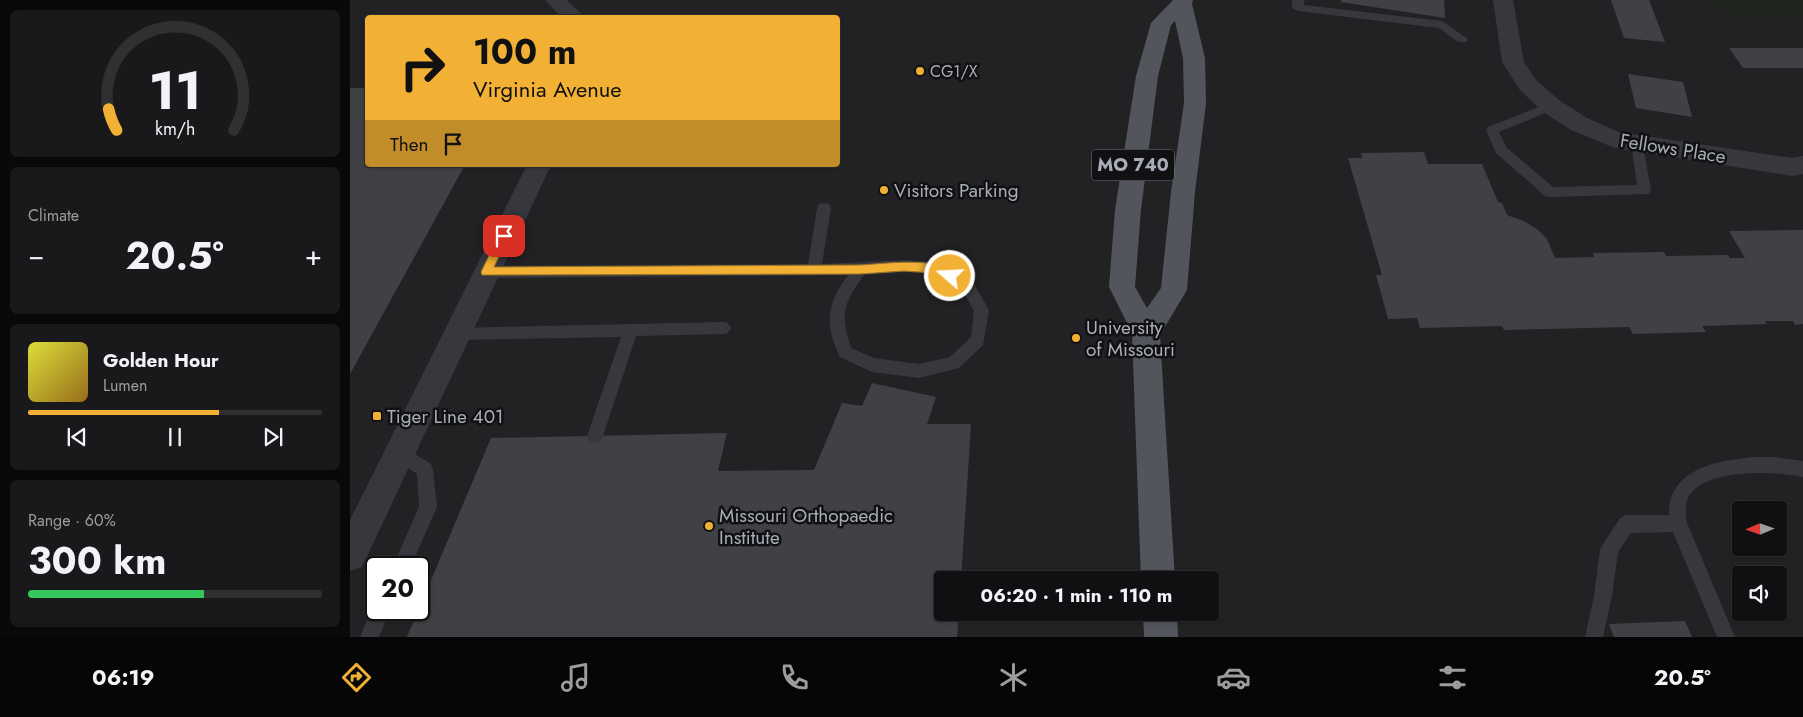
<!DOCTYPE html>
<html lang="en">
<head>
<meta charset="utf-8">
<style>
	body { margin:0; font-family:Jost,sans-serif; background:#19191b; color:#f1f3f6; height:100vh; display:flex; flex-direction:column; font-size:19px; white-space:nowrap }
	* { box-sizing:border-box; margin:0 }
	p { font-size:16px; color:#9c9d9f }
	.icon { flex:none; width:28px; height:28px; fill:none; stroke:currentColor; stroke-width:2; stroke-linecap:round; stroke-linejoin:round }
	.map { position:relative; flex:1; overflow:hidden }
	.sheet { display:flex; flex-direction:column; gap:10px; padding:10px; background:#09090a; width:350px }
	.sheet>* { flex:none }
	.guide { position:absolute; left:15px; top:15px; width:475px; height:152px; border-radius:5px; box-shadow:0 1px 4px #0004,0 0 0 1px #303032; background:#f2b134; color:#111; overflow:hidden }
	.needle { width:32px; rotate:268deg }
	.fabs { position:absolute; left:1382px; top:501px; display:grid; gap:10px }
	.fabs a { display:grid; place-items:center; width:55px; height:55px; border-radius:5px; background:#101012; box-shadow:0 1px 4px #0004,0 0 0 1px #303032; font-size:25px }
	.speed { position:absolute; left:15px; top:556px; display:flex; gap:10px; font-size:25px; font-weight:700; text-align:center }
	.speed>* { display:grid; place-content:center; width:65px; height:65px; border-radius:50%; background:#101012; box-shadow:0 1px 4px #0004,0 0 0 1px #303032; line-height:1 }
	.speed .limit { border:2px solid #111; border-radius:8px; background:#fff; color:#111 }
	.pin { position:absolute; display:grid; place-items:center; width:42px; height:42px; color:#fff; margin:-21px; border-radius:10px; box-shadow:0 2px 8px #0006 }
	.me { position:absolute; width:55px; margin:-28px; rotate:289deg; stroke-linejoin:round; filter:drop-shadow(0 0 4px #0008) }
	.turn { display:flex; align-items:center; gap:18px; height:105px; padding:0 25px; font-size:22px }
	.turn .icon { width:65px; height:65px; stroke-width:2.5 }
	.turn b { display:block; font-size:35px; line-height:42px }
	.then { display:flex; align-items:center; height:48px; padding:0 25px; background:#0003; gap:10px; font-size:19px }
	.big { font-size:38px; font-weight:700; line-height:1.1 }
	.sheet .widget { flex:1; display:flex; flex-direction:column; justify-content:center; gap:8px; min-width:0; padding:0 18px; border-radius:8px; background:#19191b }
	.sheet .dial { align-items:center; gap:0 }
	.dial svg { height:130px; overflow:visible; fill:none; stroke:#303032; stroke-width:7; stroke-linecap:round; text-anchor:middle }
	.dial text { fill:#f1f3f6; stroke:none }
	.song { display:flex; align-items:center; gap:15px }
	.cover { width:60px; height:60px; border-radius:8px; background:linear-gradient(135deg,hsl(60 70% 55%),hsl(40 70% 35%)) }
	.played { height:5px; border-radius:2px; background:linear-gradient(90deg,#f2b134 65%,#303032 65%) }
	.keys { display:flex; justify-content:space-around; direction:ltr }
	.heat { display:flex; justify-content:space-between; align-items:center; font-size:28px; direction:ltr }
	.charge { height:8px; border-radius:4px; background:linear-gradient(90deg,#34c759 60%,#303032 0) }
	.trip { position:absolute; left:584px; top:571px; width:285px; height:50px; border-radius:5px; background:#101012; box-shadow:0 1px 4px #0004,0 0 0 1px #303032; font-weight:700; line-height:50px; text-align:center }
	.tabs { display:flex; height:80px; justify-content:space-around; align-items:center; background:#060607; color:#9c9d9f }
	.tabs .icon { width:35px; height:35px }
	.tabs .current { color:#f2b134 }
	.tabs b { font-size:22px; color:#f1f3f6 }
	main { display:flex; flex:1; min-height:0 }
	.map>svg:first-child { display:block }
	.built { fill:#222225; fill-rule:evenodd }
	.green { fill:#1e261f }
	.building { fill:#404145 }
	.lines { fill:none; stroke-linecap:round; stroke-linejoin:round }
	.lane { fill:#37383d; fill-rule:evenodd }
	.street { fill:#37383d; fill-rule:evenodd }
	.primary { fill:#53555c; fill-rule:evenodd }
	.route { fill:#f2b134; stroke:#9d7322 }
	.poi-dot { fill:#f2b134; stroke:#111113; stroke-width:2 }
	.labels { text-anchor:middle; stroke-width:5; stroke-linejoin:round; paint-order:stroke }
	.far-poi-label { font-size:16px; fill:#a8adb8; stroke:#111113; text-anchor:start }
	.shield { fill:#111113; stroke:#7b7e86; stroke-width:1 }
	.shield-label { font-size:18px; font-weight:bold; fill:#a8adb8 }
	.street-label { font-size:19px; fill:#a8adb8; stroke:#111113 }
	.poi-label { font-size:19px; fill:#a8adb8; stroke:#111113; text-anchor:start }
</style>
</head>
<body>
<main>
<section class="sheet">
<div class="widget dial"><svg viewBox="0 0 100 80">
<path d="M14 69A42 42 0 1 1 86 69"/>
<path d="M14 69A42 42 0 0 1 9 56" stroke="#f2b134"/>
<text x="50" y="56" font-size="32" font-weight="700">11</text>
<text x="50" y="72" font-size="11">km/h</text>
</svg></div>
<div class="widget"><p>Climate</p>
<div class="heat"><a>−</a><b class="big">20.5°</b><a>+</a></div>
</div>
<div class="widget">
<div class="song"><i class="cover"></i><div><b>Golden Hour</b><p>Lumen</p></div></div>
<div class="played"></div>
<div class="keys"><svg class="icon" aria-label="previous" viewBox="0 0 24 24"><path d="M18 5L8 12l10 7zM5 5v14"/></svg><svg class="icon" aria-label="pause" viewBox="0 0 24 24"><path d="M8 5v14M16 5v14"/></svg><svg class="icon" aria-label="next" viewBox="0 0 24 24"><path d="M6 5l10 7-10 7zM19 5v14"/></svg></div>
</div>
<div class="widget"><p>Range · 60%</p><b class="big">300 km</b><div class="charge"></div></div>
</section>
<div class="map">
<svg width="1453" height="637" viewBox="0 0 1453 637">
	<rect width="100%" height="100%" fill="#161618"/>
	<path class="built" d="M 0,0 L 1453,0 L 1453,637 L 0,637 ZM 18,18 L 488,18 L 488,165 L 18,165 ZM 1391,510 L 1429,510 L 1429,548 L 1391,548 ZM 26,568 L 69,568 L 69,610 L 26,610 ZM 1391,575 L 1429,575 L 1429,612 L 1391,612 ZM 592,580 L 860,580 L 860,612 L 592,612 Z"/>
	<path class="green" d="M 1354,0 L 1453,0 L 1453,18 L 1386,17 Z"/>
	<g class="building">
		<path d="M 991,0 L 1094,0 L 1095,18 L 991,2 Z"/>
		<path d="M 1261,0 L 1299,0 L 1315,42 L 1274,38 Z"/>
		<path d="M 1379,48 L 1453,48 L 1453,68 L 1393,68 Z"/>
		<path d="M 1278,74 L 1333,82 L 1342,117 L 1286,108 Z"/>
		<path d="M 0,88 L 18,88 L 18,165 L 115,165 L 0,374 Z"/>
		<path d="M 1074,152 L 1078,164 L 1132,164 L 1148,202 L 1152,203 L 1157,215 L 1176,222 L 1188,230 L 1197,239 L 1205,258 L 1244,257 L 1243,253 L 1314,252 L 1316,256 L 1378,255 L 1380,258 L 1395,258 L 1379,231 L 1453,230 L 1453,324 L 1445,325 L 1443,321 L 1415,321 L 1417,324 L 1352,326 L 1356,332 L 1283,334 L 1279,327 L 1154,330 L 1152,326 L 1070,328 L 1067,318 L 1038,319 L 1026,275 L 1032,275 L 998,158 L 1012,158 L 1011,153 Z"/>
		<path d="M 522,383 L 586,397 L 577,424 L 621,424 L 611,580 L 592,580 L 592,612 L 609,612 L 607,637 L 57,637 L 141,438 L 377,433 L 368,471 L 464,470 L 492,403 L 512,406 Z"/>
		<path d="M 1335,621 L 1342,637 L 1264,637 L 1259,624 Z"/>
	</g>
	<g class="lines">
		<g class="lane">
			<path d="M 942,0 L 954,0 L 954,5 L 1092,21 L 1118,39 L 1116,42 L 1108,42 L 1089,28 L 948,11 L 942,8 Z"/>
			<path d="M 1201,102 L 1205,103 L 1207,106 L 1205,109 L 1149,132 L 1156,147 L 1203,187 L 1287,185 L 1281,143 L 1282,140 L 1292,140 L 1301,190 L 1299,194 L 1200,197 L 1195,196 L 1146,153 L 1136,130 L 1138,127 Z"/>
			<path d="M 474,203 L 479,204 L 481,208 L 472,264 L 554,260 L 585,262 L 621,279 L 639,310 L 633,345 L 609,368 L 569,378 L 522,372 L 490,357 C 474,325 477,303 498,275 L 136,278 L 131,276 L 129,272 L 131,268 L 136,266 L 458,264 L 467,208 L 469,204 ZM 554,272 L 583,274 L 611,287 L 624,311 L 621,337 L 600,357 L 569,364 L 524,358 L 501,348 C 490,313 493,304 514,275 Z"/>
			<path d="M 373,322 L 378,323 L 381,328 L 378,333 L 373,334 L 286,336 L 253,436 L 251,441 L 245,444 L 239,441 L 237,436 L 271,337 L 107,340 L 102,339 L 99,334 L 102,329 L 107,328 Z"/>
			<path d="M 50,445 L 81,464 L 83,470 L 87,507 L 60,568 L 42,568 L 69,507 L 67,474 L 44,458 L 42,453 L 44,448 Z"/>
			<path d="M 1406,457 L 1424,457 L 1453,461 L 1453,477 C 1426,471 1350,467 1337,500 C 1335,507 1336,516 1337,523 L 1385,637 L 1367,637 L 1323,532 L 1281,533 L 1268,552 L 1262,596 L 1253,637 L 1235,637 L 1244,596 L 1250,549 L 1270,518 L 1276,515 L 1319,515 C 1318,468 1369,460 1406,457 Z"/>
			<path d="M 24,603 L 26,603 L 26,610 L 40,610 L 29,637 L 10,637 Z"/>
		</g>
		<g class="street">
			<path d="M 195,0 L 217,0 L 235,18 L 212,18 Z"/>
			<path d="M 1143,0 L 1163,0 L 1174,62 L 1186,80 L 1209,100 L 1237,118 L 1269,132 L 1442,158 L 1453,156 L 1453,174 L 1442,176 L 1265,148 L 1221,130 L 1193,112 L 1170,90 L 1152,62 Z"/>
			<path d="M 177,165 L 201,165 L 12,567 L 0,571 L 0,520 Z"/>
		</g>
		<g class="primary">
			<path d="M 823,0 L 843,0 L 842,4 L 855,58 L 856,103 L 845,192 L 837,290 L 810,335 L 825,580 L 791,580 L 782,333 L 759,287 L 765,210 L 786,76 L 801,23 ZM 825,21 L 833,58 L 834,103 L 821,192 L 811,288 L 797,308 L 785,287 L 791,210 L 808,76 L 821,25 Z"/>
			<path d="M 793,612 L 827,612 L 828,637 L 794,637 Z"/>
		</g>
	</g>
	<path class="route" d="M 154,232 L 159,236 L 144,267 L 510,265 C 532,264 593,255 606,276 L 600,280 L 584,273 L 554,271 L 510,274 L 132,275 L 131,272 L 150,233 Z"/>
	<g class="poi-dot">
		<circle cx="570" cy="71" r="5"/>
		<circle cx="534" cy="190" r="5"/>
		<circle cx="726" cy="338" r="5"/>
		<rect x="22" y="411" width="10" height="10" rx="2.5"/>
		<circle cx="359" cy="526" r="5"/>
	</g>
	<g class="labels">
		<g class="far-poi-label">
			<text x="580" y="77">CG1/X</text>
		</g>
		<rect class="shield" x="742" y="149.5" width="82" height="31" rx="4"/>
		<g class="shield-label">
			<text x="783" y="171">MO 740</text>
		</g>
		<g class="street-label">
			<text transform="translate(1323 148) rotate(9)" y="7">Fellows Place</text>
		</g>
		<g class="poi-label">
			<text x="544" y="197">Visitors Parking</text>
			<text x="736" y="334">University<tspan x="736" dy="22">of Missouri</tspan></text>
			<text x="37" y="423">Tiger Line 401</text>
			<text x="369" y="522">Missouri Orthopaedic<tspan x="369" dy="22">Institute</tspan></text>
		</g>
	</g>
</svg>
<div class="fabs">
<a><svg class="needle" viewBox="-14 -14 28 28"><path d="M0-13l5 13h-10z" fill="#e53935"/><path d="M0 13l5-13h-10z" fill="#9c9d9f"/></svg></a>
<a><svg class="icon" aria-label="sound" viewBox="0 0 24 24"><path d="M4 9h4l5-4v14l-5-4H4zM17 9q2 3 0 6"/></svg></a>
</div>
<div class="speed"><div class="limit">20</div></div>
<div class="pin" style="left:154px;top:236px;background:#d93025"><svg class="icon" aria-label="arrive" viewBox="0 0 24 24"><path d="M6 21V4h12l-3 4 3 4H6"/></svg></div>
<svg class="me" style="left:600px;top:276px" viewBox="-20 -20 40 40"><circle r="17" fill="#f2b134" stroke="#fff" stroke-width="3"/><path d="M0-11L8 9 0 5-8 9z" fill="#fff"/></svg>
<div class="trip">06:20 · 1 min · 110 m</div>
<div class="guide">
<div class="turn"><svg class="icon" aria-label="right" viewBox="0 0 24 24"><path d="M7 20v-9h11M14 6l5 5-5 5"/></svg><div><b>100 m</b>Virginia Avenue</div></div>
<div class="then">Then<svg class="icon" aria-label="arrive" viewBox="0 0 24 24"><path d="M6 21V4h12l-3 4 3 4H6"/></svg></div>
</div>
</div>
</main>
<nav class="tabs">
<b>06:19</b>
<svg class="icon current" aria-label="directions" viewBox="0 0 24 24"><path d="M12 3l9 9-9 9-9-9zM9 14v-3h6M13 9l2 2-2 2"/></svg>
<svg class="icon" aria-label="music" viewBox="0 0 24 24"><path d="M9 18V5l10-2v13"/><circle cx="6" cy="18" r="3"/><circle cx="16" cy="16" r="3"/></svg>
<svg class="icon" aria-label="phone" viewBox="0 0 24 24"><path d="M5 4h4l2 5-3 2q2 4 5 5l2-3 5 2v4C11 20 4 13 5 4z"/></svg>
<svg class="icon" aria-label="climate" viewBox="0 0 24 24"><path d="M12 3v18M4 7l16 10M4 17L20 7"/></svg>
<svg class="icon" aria-label="car" viewBox="0 0 24 24"><path d="M5 17H2v-5l4-1 3-4h7l3 4 3 1v5h-3M9 17h6M6 11h13"/><circle cx="7" cy="17" r="2"/><circle cx="17" cy="17" r="2"/></svg>
<svg class="icon" aria-label="filters" viewBox="0 0 24 24"><path d="M4 7h16M4 17h16"/><circle cx="9" cy="7" r="2"/><circle cx="15" cy="17" r="2"/></svg>
<b>20.5°</b>
</nav>
</body>
</html>
